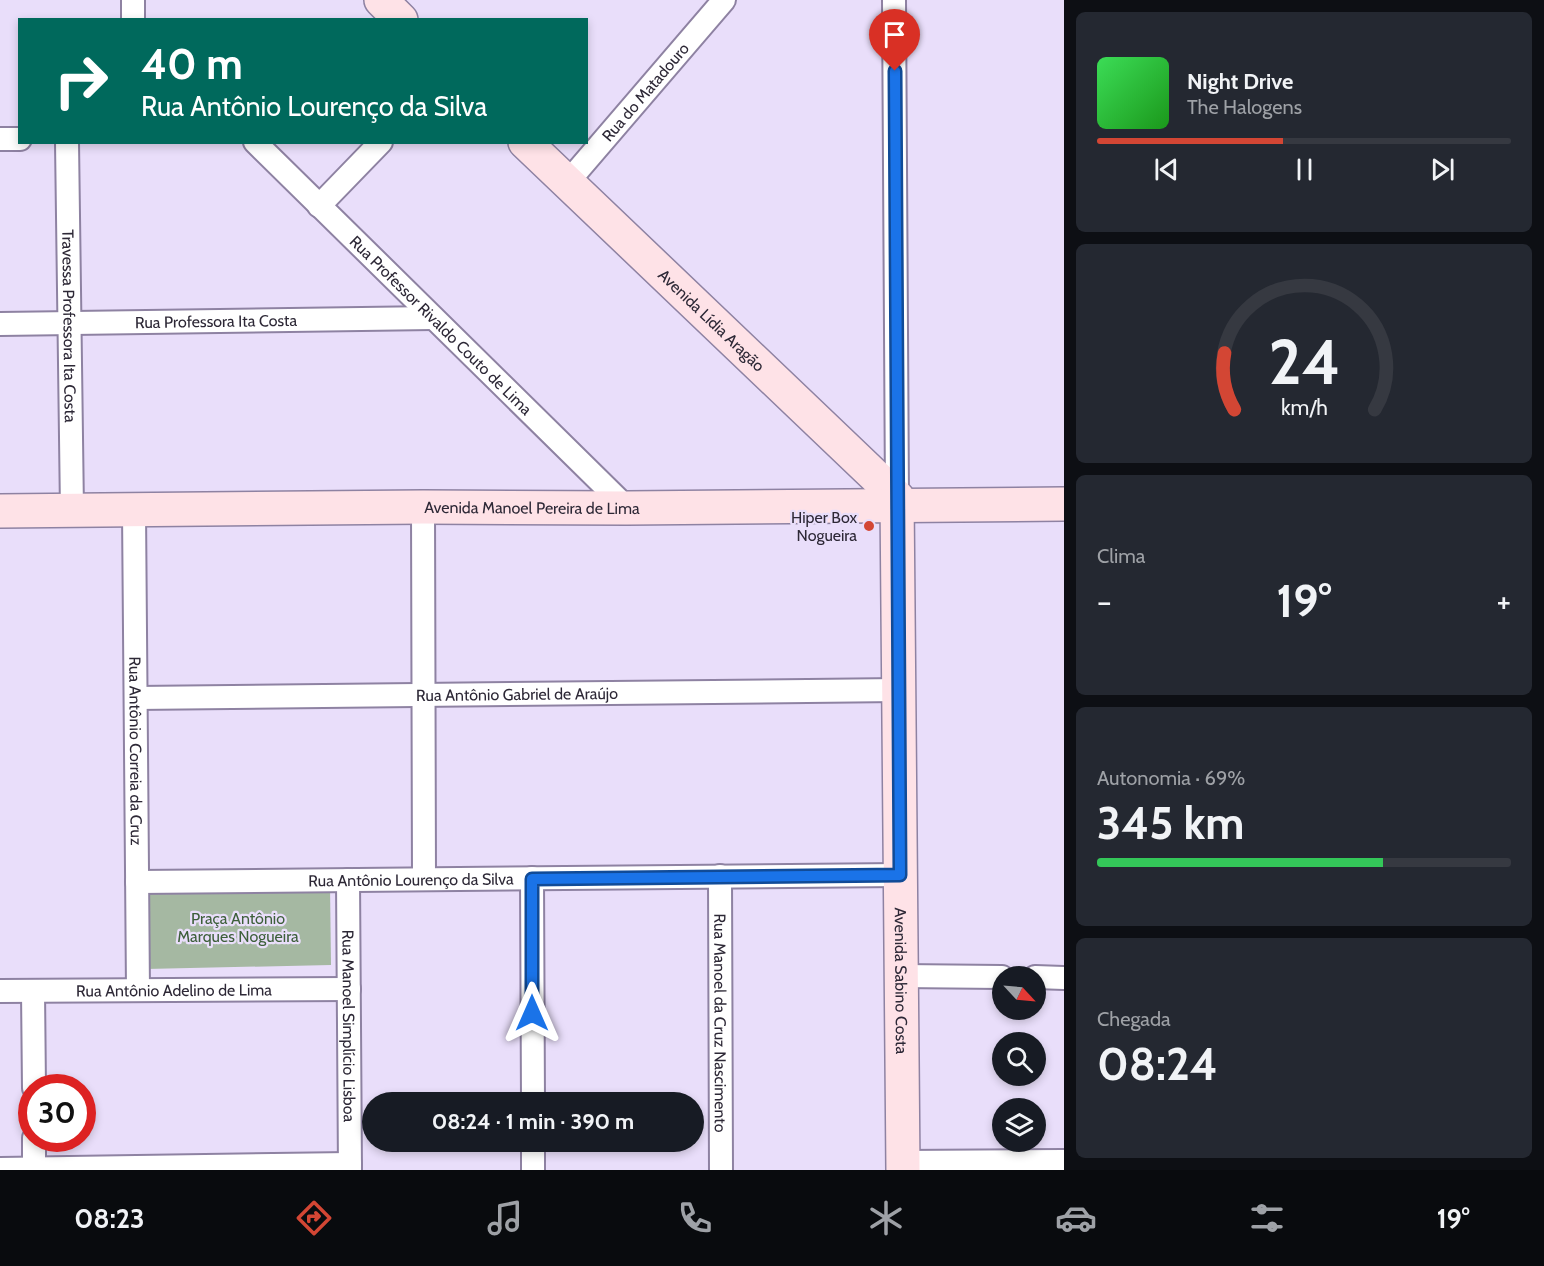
<!DOCTYPE html>
<html lang="pt">
<head>
<meta charset="utf-8">
<style>
	body { margin:0; font-family:Cabin,sans-serif; background:#242831; color:#f1f3f6; height:100vh; display:flex; flex-direction:column; font-size:22px; white-space:nowrap }
	* { box-sizing:border-box; margin:0 }
	p { font-size:20px; color:#9ea1a6 }
	.icon { flex:none; width:33px; height:33px; fill:none; stroke:currentColor; stroke-width:2; stroke-linecap:round; stroke-linejoin:round }
	.map { position:relative; flex:1; overflow:hidden }
	.panel { display:flex; flex-direction:column; gap:12px; padding:12px; background:#0d0f14; width:480px }
	.panel>* { flex:none }
	.banner { position:absolute; left:18px; top:18px; width:570px; height:126px; border-radius:0px; box-shadow:0 3px 9px #0003; background:#00695c; color:#fff; overflow:hidden }
	.needle { width:39px; rotate:116deg }
	.tools { position:absolute; left:992px; top:966px; display:grid; gap:12px }
	.tools a { display:grid; place-items:center; width:54px; height:54px; border-radius:50%; background:#171b24; box-shadow:0 3px 9px #0003; font-size:30px }
	.speed { position:absolute; left:18px; top:1074px; display:flex; gap:12px; font-size:30px; font-weight:700; text-align:center }
	.speed>* { display:grid; place-content:center; width:78px; height:78px; border-radius:50%; background:#171b24; box-shadow:0 3px 9px #0003; line-height:1 }
	.speed .limit { border:9px solid #d22; background:#fff; color:#111 }
	.pin { position:absolute; display:grid; place-items:center; width:51px; height:51px; color:#fff; margin:-62px -26px; border-radius:50% 50% 50% 0; rotate:-45deg; box-shadow:0 0 6px #0007 }
	.pin .icon { rotate:45deg }
	.me { position:absolute; width:66px; margin:-33px; rotate:0deg; stroke-linejoin:round; filter:drop-shadow(0 0 4px #0008) }
	.turn { display:flex; align-items:center; gap:21px; height:126px; padding:0 24px; font-size:27px }
	.turn .icon { width:78px; height:78px; stroke-width:2.5 }
	.turn b { display:block; font-size:42px; line-height:51px }
	.big { font-size:45px; font-weight:800; line-height:1.1 }
	.panel .tile { flex:1; display:flex; flex-direction:column; justify-content:center; gap:9px; min-width:0; padding:0 21px; border-radius:9px; background:#242831 }
	.panel .dial { align-items:center; gap:0 }
	.dial svg { height:156px; overflow:visible; fill:none; stroke:#363941; stroke-width:7; stroke-linecap:round; text-anchor:middle }
	.dial text { fill:#f1f3f6; stroke:none }
	.song { display:flex; align-items:center; gap:18px }
	.cover { width:72px; height:72px; border-radius:9px; background:linear-gradient(135deg,hsl(130 70% 55%),hsl(120 70% 35%)) }
	.played { height:6px; border-radius:3px; background:linear-gradient(90deg,#d34634 45%,#363941 45%) }
	.keys { display:flex; justify-content:space-around; direction:ltr }
	.heat { display:flex; justify-content:space-between; align-items:center; font-size:33px; direction:ltr }
	.charge { height:9px; border-radius:4px; background:linear-gradient(90deg,#34c759 69%,#363941 0) }
	.trip { position:absolute; left:362px; top:1092px; width:342px; height:60px; border-radius:30px; background:#171b24; box-shadow:0 3px 9px #0003; font-weight:800; line-height:60px; text-align:center }
	.tabs { display:flex; height:96px; justify-content:space-around; align-items:center; background:#090b0e; color:#9ea1a6 }
	.tabs .icon { width:42px; height:42px }
	.tabs .selected { color:#d34634 }
	.tabs b { font-size:27px; color:#f1f3f6 }
	main { display:flex; flex:1; min-height:0 }
	.map>svg:first-child { display:block }
	.green { fill:#a5b8a2 }
	.lines { fill:none; stroke-linecap:round; stroke-linejoin:round }
	.street-casing { stroke:#8e82a2; stroke-width:26 }
	.secondary-casing { stroke:#8e82a2; stroke-width:36 }
	.street { stroke:#fff; stroke-width:22 }
	.secondary { stroke:#fee2e7; stroke-width:33 }
	.route-casing { stroke:#114b97; stroke-width:15 }
	.route { stroke:#1a73e8; stroke-width:10 }
	.poi-dot { fill:#d34634; stroke:#e9defa; stroke-width:2 }
	.labels { text-anchor:middle; stroke-width:4.5; stroke-linejoin:round; paint-order:stroke }
	.street-label { font-size:16px; fill:#2d2836; stroke:#e9defa }
	.poi-label { font-size:16px; fill:#2d2836; stroke:#e9defa; text-anchor:end }
	.park-label { font-size:16px; fill:#3d5f3a; stroke:#e9defa }
</style>
</head>
<body>
<main>
<div class="map">
<svg width="1064" height="1170" viewBox="0 0 1064 1170">
	<rect width="100%" height="100%" fill="#e9defa"/>
	<path class="green" d="M 330,885 L 331,965 L 146,969 L 145,889 Z"/>
	<g class="lines">
		<defs>
			<g id="street">
				<path d="M 894,0 L 897,497"/>
				<path d="M 133,20 L 133,0"/>
				<path d="M 0,139 L 20,139"/>
				<path id="s1" d="M 67,142 L 72,511"/>
				<path id="s2" d="M 255,142 L 627,508"/>
				<path id="s3" d="M 567,183 L 724,0"/>
				<path d="M 319,206 L 381,142"/>
				<path id="s4" d="M 0,324 L 433,318"/>
				<path d="M 423,507 L 424,879"/>
				<path id="s5" d="M 134,511 L 138,990"/>
				<path id="s6" d="M 136,698 L 899,690"/>
				<path id="s7" d="M 720,876 L 721,1170"/>
				<path d="M 532,878 L 533,1102"/>
				<path id="s8" d="M 348,880 L 350,1170"/>
				<path id="s9" d="M 137,882 L 900,875"/>
				<path d="M 901,976 L 1002,977"/>
				<path d="M 1035,977 L 1064,978"/>
				<path id="s10" d="M 0,991 L 349,989"/>
				<path d="M 33,991 L 34,1088"/>
				<path d="M 34,1138 L 34,1170"/>
				<path d="M 533,1142 L 533,1170"/>
				<path d="M 903,1162 L 1064,1161"/>
				<path d="M 0,1169 L 350,1164"/>
			</g>
			<g id="secondary">
				<path d="M 381,0 L 401,20"/>
				<path id="s11" d="M 525,142 L 897,497 L 903,1170"/>
				<path id="s12" d="M 0,511 L 423,507 L 627,508 L 1064,504"/>
			</g>
		</defs>
		<use href="#street" class="street-casing"/>
		<use href="#secondary" class="secondary-casing"/>
		<use href="#street" class="street"/>
		<use href="#secondary" class="secondary"/>
	</g>
	<g class="lines">
		<defs>
			<path id="route" d="M 532,1013 L 532,879 L 900,875 L 895,71"/>
		</defs>
		<use href="#route" class="route-casing"/>
		<use href="#route" class="route"/>
	</g>
	<circle class="poi-dot" cx="869" cy="526" r="6"/>
	<g class="labels">
		<g class="street-label">
			<text dy="6" stroke="none"><textPath href="#s3" startOffset="120">Rua do Matadouro</textPath></text>
			<text dy="6" stroke="none"><textPath href="#s11" startOffset="258">Avenida Lídia Aragão</textPath></text>
			<text dy="6" stroke="none"><textPath href="#s4" startOffset="216">Rua Professora Ita Costa</textPath></text>
			<text dy="6" stroke="none"><textPath href="#s2" startOffset="261">Rua Professor Rivaldo Couto de Lima</textPath></text>
			<text dy="6" stroke="none"><textPath href="#s1" startOffset="184">Travessa Professora Ita Costa</textPath></text>
			<text dy="6" stroke="none"><textPath href="#s12" startOffset="532">Avenida Manoel Pereira de Lima</textPath></text>
			<text dy="6" stroke="none"><textPath href="#s6" startOffset="381">Rua Antônio Gabriel de Araújo</textPath></text>
			<text dy="6" stroke="none"><textPath href="#s5" startOffset="240">Rua Antônio Correia da Cruz</textPath></text>
			<text dy="6" stroke="none"><textPath href="#s9" startOffset="274">Rua Antônio Lourenço da Silva</textPath></text>
			<text dy="6" stroke="none"><textPath href="#s11" startOffset="998">Avenida Sabino Costa</textPath></text>
			<text dy="6" stroke="none"><textPath href="#s10" startOffset="174">Rua Antônio Adelino de Lima</textPath></text>
			<text dy="6" stroke="none"><textPath href="#s7" startOffset="147">Rua Manoel da Cruz Nascimento</textPath></text>
			<text dy="6" stroke="none"><textPath href="#s8" startOffset="146">Rua Manoel Simplício Lisboa</textPath></text>
		</g>
		<g class="poi-label">
			<text x="857" y="523">Hiper Box<tspan x="857" dy="18">Nogueira</tspan></text>
		</g>
		<g class="park-label">
			<text x="238" y="924">Praça Antônio<tspan x="238" dy="18">Marques Nogueira</tspan></text>
		</g>
	</g>
</svg>
<div class="tools">
<a><svg class="needle" viewBox="-14 -14 28 28"><path d="M0-13l5 13h-10z" fill="#e53935"/><path d="M0 13l5-13h-10z" fill="#9ea1a6"/></svg></a>
<a><svg class="icon" aria-label="search" viewBox="0 0 24 24"><circle cx="10" cy="10" r="6"/><path d="M15 15l6 6"/></svg></a>
<a><svg class="icon" aria-label="layers" viewBox="0 0 24 24"><path d="M12 4l9 5-9 5-9-5zM3 14l9 5 9-5"/></svg></a>
</div>
<div class="speed"><div class="limit">30</div></div>
<div class="pin" style="left:895px;top:71px;background:#d93025"><svg class="icon" aria-label="arrive" viewBox="0 0 24 24"><path d="M6 21V4h12l-3 4 3 4H6"/></svg></div>
<svg class="me" style="left:532px;top:1013px" viewBox="-20 -20 40 40"><path d="M0-17L14 15 0 8-14 15z" fill="#1a73e8" stroke="#fff" stroke-width="4"/></svg>
<div class="trip">08:24 · 1 min · 390 m</div>
<div class="banner">
<div class="turn"><svg class="icon" aria-label="right" viewBox="0 0 24 24"><path d="M7 20v-9h11M14 6l5 5-5 5"/></svg><div><b>40 m</b>Rua Antônio Lourenço da Silva</div></div>
</div>
</div>
<section class="panel">
<div class="tile">
<div class="song"><i class="cover"></i><div><b>Night Drive</b><p>The Halogens</p></div></div>
<div class="played"></div>
<div class="keys"><svg class="icon" aria-label="previous" viewBox="0 0 24 24"><path d="M18 5L8 12l10 7zM5 5v14"/></svg><svg class="icon" aria-label="pause" viewBox="0 0 24 24"><path d="M8 5v14M16 5v14"/></svg><svg class="icon" aria-label="next" viewBox="0 0 24 24"><path d="M6 5l10 7-10 7zM19 5v14"/></svg></div>
</div>
<div class="tile dial"><svg viewBox="0 0 100 80">
<path d="M14 69A42 42 0 1 1 86 69"/>
<path d="M14 69A42 42 0 0 1 9 40" stroke="#d34634"/>
<text x="50" y="56" font-size="32" font-weight="700">24</text>
<text x="50" y="72" font-size="11">km/h</text>
</svg></div>
<div class="tile"><p>Clima</p>
<div class="heat"><a>−</a><b class="big">19°</b><a>+</a></div>
</div>
<div class="tile"><p>Autonomia · 69%</p><b class="big">345 km</b><div class="charge"></div></div>
<div class="tile"><p>Chegada</p><b class="big">08:24</b></div>
</section>
</main>
<nav class="tabs">
<b>08:23</b>
<svg class="icon selected" aria-label="directions" viewBox="0 0 24 24"><path d="M12 3l9 9-9 9-9-9zM9 14v-3h6M13 9l2 2-2 2"/></svg>
<svg class="icon" aria-label="music" viewBox="0 0 24 24"><path d="M9 18V5l10-2v13"/><circle cx="6" cy="18" r="3"/><circle cx="16" cy="16" r="3"/></svg>
<svg class="icon" aria-label="phone" viewBox="0 0 24 24"><path d="M5 4h4l2 5-3 2q2 4 5 5l2-3 5 2v4C11 20 4 13 5 4z"/></svg>
<svg class="icon" aria-label="climate" viewBox="0 0 24 24"><path d="M12 3v18M4 7l16 10M4 17L20 7"/></svg>
<svg class="icon" aria-label="car" viewBox="0 0 24 24"><path d="M5 17H2v-5l4-1 3-4h7l3 4 3 1v5h-3M9 17h6M6 11h13"/><circle cx="7" cy="17" r="2"/><circle cx="17" cy="17" r="2"/></svg>
<svg class="icon" aria-label="filters" viewBox="0 0 24 24"><path d="M4 7h16M4 17h16"/><circle cx="9" cy="7" r="2"/><circle cx="15" cy="17" r="2"/></svg>
<b>19°</b>
</nav>
</body>
</html>
